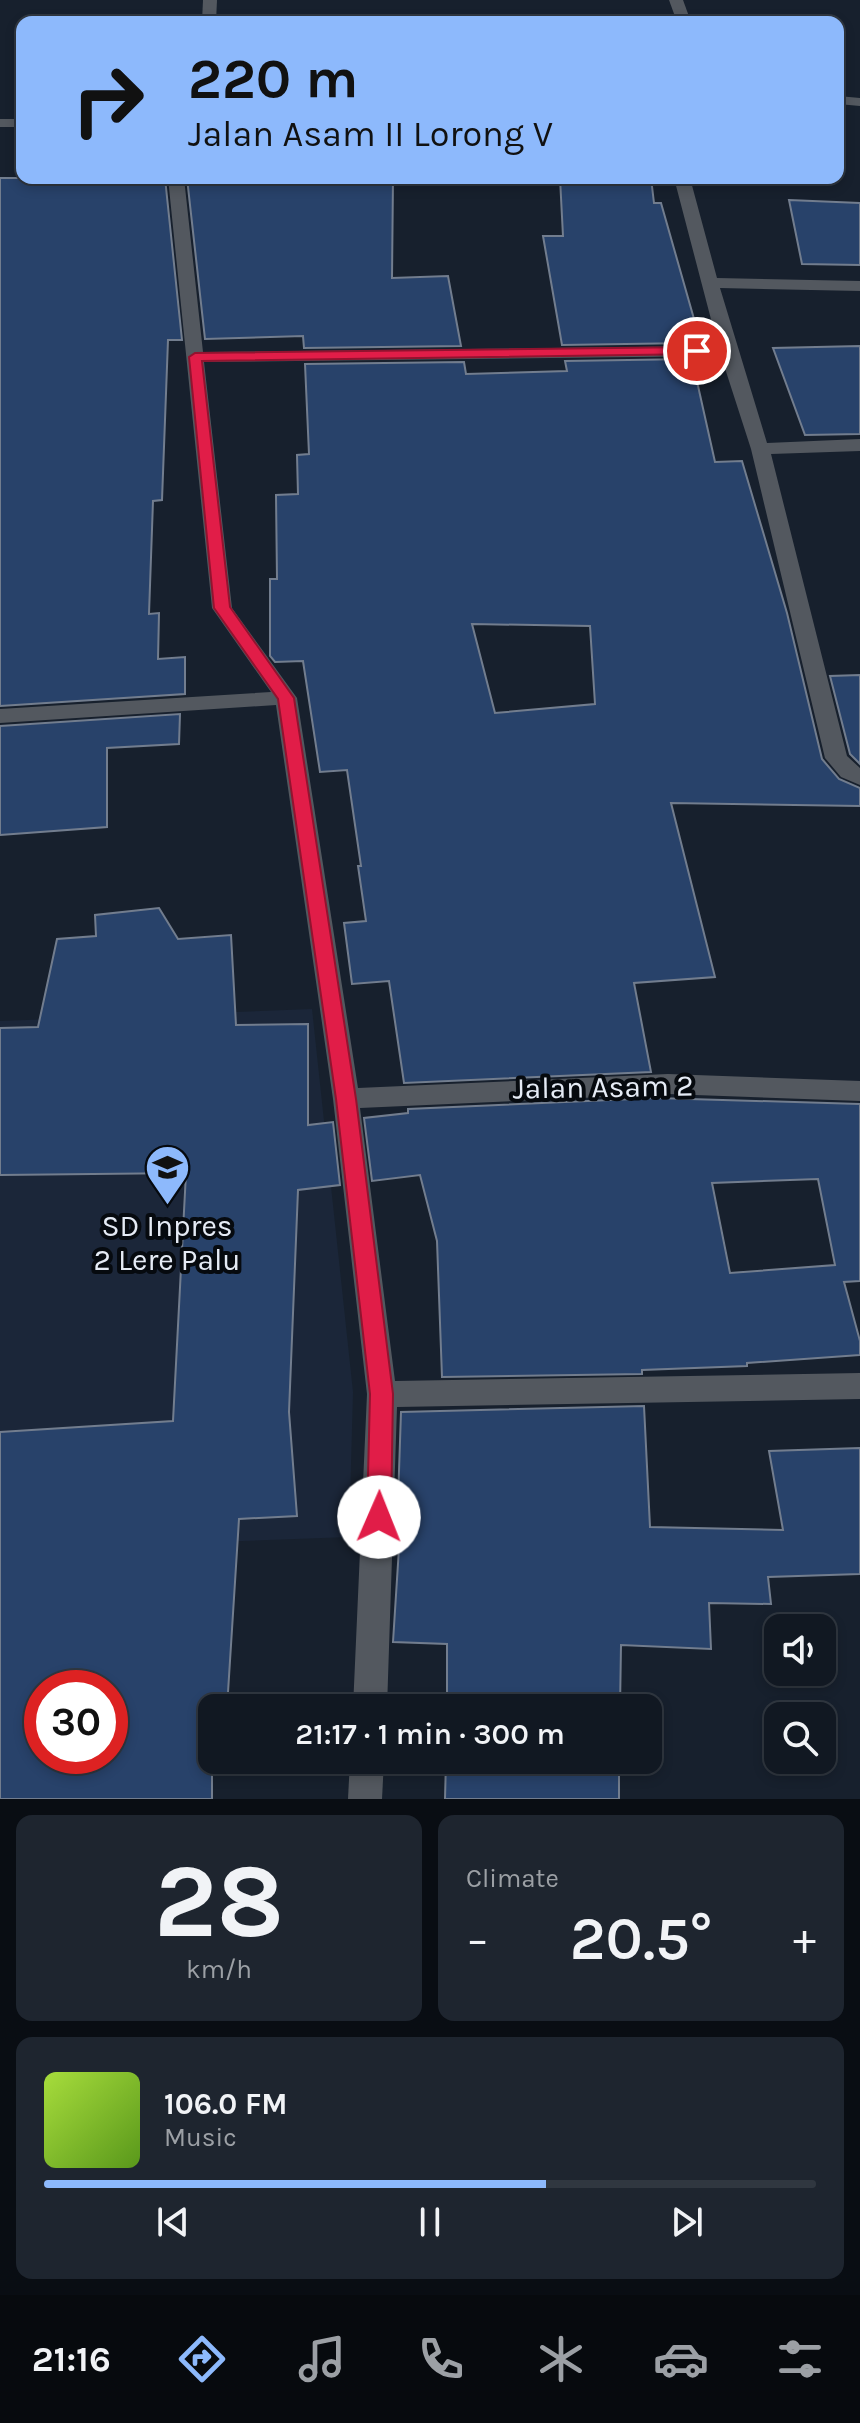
<!DOCTYPE html>
<html lang="en">
<head>
<meta charset="utf-8">
<style>
	body { margin:0; font-family:Karla,sans-serif; background:#1e252f; color:#f1f3f6; height:100vh; display:flex; flex-direction:column; font-size:30px; white-space:nowrap }
	* { box-sizing:border-box; margin:0 }
	p { font-size:26px; color:#9ca0a5 }
	.icon { flex:none; width:44px; height:44px; fill:none; stroke:currentColor; stroke-width:2; stroke-linecap:round; stroke-linejoin:round }
	.map { position:relative; height:1799px; overflow:hidden }
	.side { display:flex; flex-direction:column; gap:16px; padding:16px; background:#090d13; flex:1 }
	.side>* { flex:none }
	.hud { position:absolute; left:16px; top:16px; width:828px; height:168px; border-radius:16px; box-shadow:0 4px 12px #0003,0 0 0 2px #303740; background:#8db9fc; color:#111; overflow:hidden }
	.controls { position:absolute; left:764px; top:1614px; display:grid; gap:16px }
	.controls a { display:grid; place-items:center; width:72px; height:72px; border-radius:16px; background:#111822; box-shadow:0 4px 12px #0003,0 0 0 2px #303740; font-size:40px }
	.speed { position:absolute; left:24px; top:1670px; display:flex; gap:16px; font-size:40px; font-weight:700; text-align:center }
	.speed>* { display:grid; place-content:center; width:104px; height:104px; border-radius:50%; background:#111822; box-shadow:0 4px 12px #0003,0 0 0 2px #303740; line-height:1 }
	.speed .limit { border:12px solid #d22; background:#fff; color:#111 }
	.pin { position:absolute; display:grid; place-items:center; width:68px; height:68px; color:#fff; margin:-34px; border:4px solid #fff; border-radius:50%; box-shadow:0 2px 8px #0007 }
	.me { position:absolute; width:88px; margin:-44px; rotate:1deg; stroke-linejoin:round; filter:drop-shadow(0 0 6px #0008) }
	.turn { display:flex; align-items:center; gap:28px; height:168px; padding:0 40px; font-size:36px }
	.turn .icon { width:104px; height:104px; stroke-width:2.5 }
	.turn b { display:block; font-size:56px; line-height:68px }
	.big { font-size:60px; font-weight:600; line-height:1.1 }
	.side .widget { flex:1; display:flex; flex-direction:column; justify-content:center; gap:12px; min-width:0; padding:0 28px; border-radius:16px; background:#1e252f }
	.side .dial { align-items:center; gap:0 }
	.dial b { font-size:104px; line-height:1 }
	.song { display:flex; align-items:center; gap:24px }
	.cover { width:96px; height:96px; border-radius:12px; background:linear-gradient(135deg,hsl(80 70% 55%),hsl(90 70% 35%)) }
	.played { height:8px; border-radius:4px; background:linear-gradient(90deg,#8db9fc 65%,#303740 65%) }
	.keys { display:flex; justify-content:space-around; direction:ltr }
	.heat { display:flex; justify-content:space-between; align-items:center; font-size:44px; direction:ltr }
	.side .tiles { flex:1; display:grid; gap:16px; grid-template-columns:1fr 1fr }
	.widget:last-child { grid-column:span 2 }
	.trip { position:absolute; left:198px; top:1694px; width:464px; height:80px; border-radius:16px; background:#111822; box-shadow:0 4px 12px #0003,0 0 0 2px #303740; font-weight:600; line-height:80px; text-align:center }
	.tabs { display:flex; height:128px; justify-content:space-around; align-items:center; background:#070a0e; color:#9ca0a5 }
	.tabs .icon { width:56px; height:56px }
	.tabs .selected { color:#8db9fc }
	.tabs b { font-size:36px; color:#f1f3f6 }
	.map>svg:first-child { display:block }
	.built { fill:#1b2639 }
	.building { fill:#28426a; stroke:#727d8e; stroke-width:2; fill-rule:evenodd }
	.lines { fill:none; stroke-linecap:round; stroke-linejoin:round }
	.minor { fill:#53585f; fill-rule:evenodd }
	.route { fill:#e11d48; stroke:#92132f; stroke-width:2 }
	.labels { text-anchor:middle; stroke-width:8; stroke-linejoin:round; paint-order:stroke }
	.street-label { font-size:30px; fill:#e5ebf5; stroke:#060a0f }
	.poi-label { font-size:30px; fill:#e5ebf5; stroke:#060a0f }
</style>
</head>
<body>
<div class="map">
<svg width="860" height="1799" viewBox="0 0 860 1799">
	<rect width="100%" height="100%" fill="#17202d"/>
	<path class="built" d="M 312,1009 L 353,1392 L 349,1537 L 0,1550 L 0,1021 Z"/>
	<g class="building">
		<path d="M 0,178 L 165,178 L 182,340 L 168,340 L 162,500 L 153,501 L 149,614 L 159,613 L 158,659 L 185,657 L 185,694 L 0,706 Z"/>
		<path d="M 187,178 L 393,178 L 392,278 L 448,276 L 461,346 L 304,348 L 303,336 L 205,339 Z"/>
		<path d="M 560,178 L 651,178 L 654,203 L 661,203 L 700,340 L 688,340 L 689,343 L 562,345 L 543,236 L 563,236 Z"/>
		<path d="M 789,200 L 860,203 L 860,265 L 802,264 Z"/>
		<path d="M 860,346 L 860,434 L 805,435 L 773,348 Z"/>
		<path d="M 692,359 L 715,462 L 742,461 L 787,613 L 822,759 L 839,779 L 860,788 L 860,806 L 671,803 L 715,977 L 634,983 L 651,1072 L 404,1083 L 389,981 L 352,984 L 344,923 L 366,921 L 358,866 L 361,866 L 347,770 L 320,772 L 303,661 L 275,662 L 270,656 L 270,579 L 277,579 L 276,495 L 298,494 L 297,455 L 309,454 L 305,364 L 464,362 L 466,374 L 567,371 L 565,361 ZM 472,624 L 590,626 L 595,704 L 495,713 Z"/>
		<path d="M 860,675 L 860,764 L 850,754 L 830,676 Z"/>
		<path d="M 180,714 L 179,744 L 107,748 L 107,827 L 0,835 L 0,726 Z"/>
		<path d="M 159,908 L 178,939 L 231,935 L 236,1025 L 308,1024 L 308,1125 L 333,1122 L 340,1185 L 298,1190 L 289,1412 L 297,1516 L 239,1519 L 227,1708 L 212,1708 L 212,1799 L 0,1799 L 0,1432 L 173,1421 L 186,1173 L 0,1175 L 0,1028 L 38,1027 L 57,939 L 96,936 L 95,915 ZM 42,1688 L 110,1688 L 110,1756 L 42,1756 Z"/>
		<path d="M 656,1098 L 860,1104 L 860,1281 L 844,1282 L 860,1341 L 860,1355 L 747,1363 L 747,1366 L 642,1370 L 642,1374 L 442,1377 L 437,1241 L 420,1175 L 372,1181 L 364,1118 L 408,1113 L 408,1109 ZM 818,1179 L 835,1265 L 730,1273 L 712,1183 Z"/>
		<path d="M 644,1406 L 650,1527 L 783,1530 L 769,1451 L 860,1448 L 860,1574 L 768,1577 L 771,1604 L 709,1603 L 711,1649 L 621,1645 L 620,1708 L 447,1708 L 447,1644 L 393,1642 L 402,1501 L 398,1501 L 401,1412 Z"/>
		<path d="M 446,1760 L 619,1760 L 619,1799 L 445,1799 Z"/>
	</g>
	<g class="lines">
		<g class="minor">
			<path d="M 203,0 L 217,0 L 216,22 L 202,22 Z"/>
			<path d="M 669,0 L 683,0 L 691,22 L 677,22 Z"/>
			<path d="M 838,96 L 860,98 L 860,106 L 838,104 Z"/>
			<rect x="0" y="119" width="22" height="8"/>
			<path d="M 168,178 L 184,178 L 203,352 L 718,346 L 674,178 L 690,178 L 717,278 L 860,281 L 860,291 L 720,288 L 767,443 L 860,439 L 860,451 L 771,454 L 847,756 L 860,768 L 860,785 L 841,777 L 825,758 L 751,449 L 721,356 L 204,362 L 232,608 L 297,698 L 358,1088 L 668,1074 L 860,1081 L 860,1101 L 668,1094 L 360,1108 L 395,1381 L 860,1373 L 860,1399 L 397,1407 L 387,1708 L 353,1708 L 367,1394 L 333,1099 L 276,705 L 0,723 L 0,709 L 271,692 L 212,608 Z"/>
			<path d="M 350,1760 L 384,1760 L 382,1799 L 348,1799 Z"/>
		</g>
	</g>
	<path class="route" d="M 697,347 L 702,348 L 702,354 L 202,361 L 230,607 L 294,698 L 356,1099 L 393,1394 L 391,1517 L 388,1525 L 379,1528 L 371,1525 L 367,1517 L 370,1394 L 336,1099 L 278,699 L 214,608 L 189,357 L 195,353 Z"/>
	<defs>
		<symbol id="school-pin" viewBox="-11 -11 22 30"><path d="M0 17L-7.5 6A9.5 9.5 0 1 1 7.5 6Z" fill="#8db9fc" stroke="#060a0f"/><path d="M0-5L7-2L0 1L-7-2ZM-4 1L0 2.5L4 1V4Q0 6-4 4Z" fill="#111"/></symbol>
	</defs>
	<g fill-rule="evenodd">
		<use href="#school-pin" x="142" y="1142" width="51" height="69"/>
	</g>
	<g class="labels">
		<g class="street-label">
			<text transform="translate(603 1087) rotate(-1)" y="10">Jalan Asam 2</text>
		</g>
		<g class="poi-label">
			<text x="167" y="1236">SD Inpres<tspan x="167" dy="34">2 Lere Palu</tspan></text>
		</g>
	</g>
</svg>
<div class="controls">
<a><svg class="icon" aria-label="sound" viewBox="0 0 24 24"><path d="M4 9h4l5-4v14l-5-4H4zM17 9q2 3 0 6"/></svg></a>
<a><svg class="icon" aria-label="search" viewBox="0 0 24 24"><circle cx="10" cy="10" r="6"/><path d="M15 15l6 6"/></svg></a>
</div>
<div class="speed"><div class="limit">30</div></div>
<div class="pin" style="left:697px;top:351px;background:#d93025"><svg class="icon" aria-label="arrive" viewBox="0 0 24 24"><path d="M6 21V4h12l-3 4 3 4H6"/></svg></div>
<svg class="me" style="left:379px;top:1517px" viewBox="-20 -20 40 40"><circle r="19" fill="#fff"/><path d="M0-13L10 11 0 6-10 11z" fill="#e11d48"/></svg>
<div class="trip">21:17 · 1 min · 300 m</div>
<div class="hud">
<div class="turn"><svg class="icon" aria-label="right" viewBox="0 0 24 24"><path d="M7 20v-9h11M14 6l5 5-5 5"/></svg><div><b>220 m</b>Jalan Asam II Lorong V</div></div>
</div>
</div>
<section class="side">
<div class="tiles">
<div class="widget dial"><b>28</b><p>km/h</p></div>
<div class="widget"><p>Climate</p>
<div class="heat"><a>−</a><b class="big">20.5°</b><a>+</a></div>
</div>
<div class="widget">
<div class="song"><i class="cover"></i><div><b>106.0 FM</b><p>Music</p></div></div>
<div class="played"></div>
<div class="keys"><svg class="icon" aria-label="previous" viewBox="0 0 24 24"><path d="M18 5L8 12l10 7zM5 5v14"/></svg><svg class="icon" aria-label="pause" viewBox="0 0 24 24"><path d="M8 5v14M16 5v14"/></svg><svg class="icon" aria-label="next" viewBox="0 0 24 24"><path d="M6 5l10 7-10 7zM19 5v14"/></svg></div>
</div>
</div>
</section>
<nav class="tabs">
<b>21:16</b>
<svg class="icon selected" aria-label="directions" viewBox="0 0 24 24"><path d="M12 3l9 9-9 9-9-9zM9 14v-3h6M13 9l2 2-2 2"/></svg>
<svg class="icon" aria-label="music" viewBox="0 0 24 24"><path d="M9 18V5l10-2v13"/><circle cx="6" cy="18" r="3"/><circle cx="16" cy="16" r="3"/></svg>
<svg class="icon" aria-label="phone" viewBox="0 0 24 24"><path d="M5 4h4l2 5-3 2q2 4 5 5l2-3 5 2v4C11 20 4 13 5 4z"/></svg>
<svg class="icon" aria-label="climate" viewBox="0 0 24 24"><path d="M12 3v18M4 7l16 10M4 17L20 7"/></svg>
<svg class="icon" aria-label="car" viewBox="0 0 24 24"><path d="M5 17H2v-5l4-1 3-4h7l3 4 3 1v5h-3M9 17h6M6 11h13"/><circle cx="7" cy="17" r="2"/><circle cx="17" cy="17" r="2"/></svg>
<svg class="icon" aria-label="filters" viewBox="0 0 24 24"><path d="M4 7h16M4 17h16"/><circle cx="9" cy="7" r="2"/><circle cx="15" cy="17" r="2"/></svg>
</nav>
</body>
</html>
